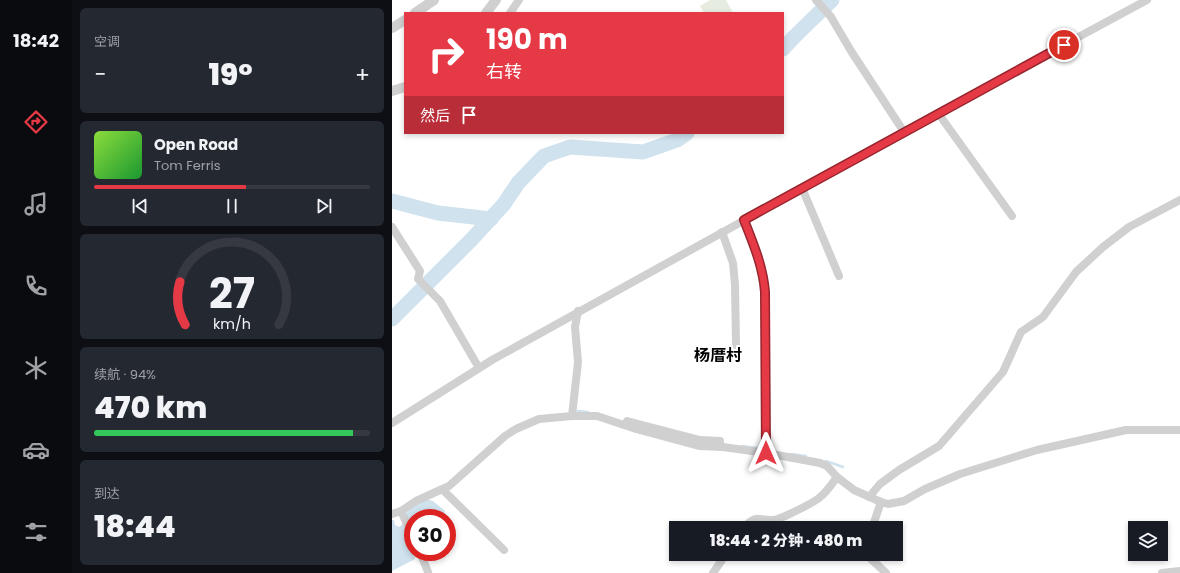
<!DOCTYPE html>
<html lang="zh">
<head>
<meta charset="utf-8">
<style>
	body { margin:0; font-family:Poppins,"Noto Sans SC",sans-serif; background:#242831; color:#f1f3f6; height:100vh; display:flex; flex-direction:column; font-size:15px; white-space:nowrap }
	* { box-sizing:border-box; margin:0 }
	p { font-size:13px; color:#9ea1a6 }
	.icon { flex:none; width:22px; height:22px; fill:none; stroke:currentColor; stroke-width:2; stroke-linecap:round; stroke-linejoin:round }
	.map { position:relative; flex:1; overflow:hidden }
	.details { display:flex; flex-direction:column; gap:8px; padding:8px; background:#0d0f14; width:320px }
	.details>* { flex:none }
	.top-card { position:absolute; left:12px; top:12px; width:380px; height:122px; border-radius:0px; box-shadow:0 2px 6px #0003; background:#e63946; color:#fff; overflow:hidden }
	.buttons { position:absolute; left:736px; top:521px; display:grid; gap:8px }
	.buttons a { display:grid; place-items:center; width:40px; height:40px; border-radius:0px; background:#171b24; box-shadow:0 2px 6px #0003; font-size:20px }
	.speed { position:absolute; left:12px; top:509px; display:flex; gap:8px; font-size:20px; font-weight:700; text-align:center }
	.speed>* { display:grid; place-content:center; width:52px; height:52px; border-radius:50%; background:#171b24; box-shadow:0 2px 6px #0003; line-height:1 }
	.speed .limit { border:6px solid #d22; background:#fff; color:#111 }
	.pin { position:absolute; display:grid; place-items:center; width:34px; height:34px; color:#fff; margin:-17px; border:2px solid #fff; border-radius:50%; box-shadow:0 1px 4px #0007 }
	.me { position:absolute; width:44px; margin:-22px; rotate:0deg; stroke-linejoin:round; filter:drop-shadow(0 0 3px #0008) }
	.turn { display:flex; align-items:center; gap:14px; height:84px; padding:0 16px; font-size:18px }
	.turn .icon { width:52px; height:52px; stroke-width:2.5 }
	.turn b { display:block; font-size:28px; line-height:34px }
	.then { display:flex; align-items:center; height:38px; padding:0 16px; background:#0003; gap:8px; font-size:15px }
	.big { font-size:30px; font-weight:800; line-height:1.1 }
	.details .widget { flex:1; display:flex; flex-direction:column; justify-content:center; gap:6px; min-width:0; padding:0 14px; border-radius:6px; background:#242831 }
	.details .dial { align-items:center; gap:0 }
	.dial svg { height:104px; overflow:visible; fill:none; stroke:#363941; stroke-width:7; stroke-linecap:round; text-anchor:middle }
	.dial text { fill:#f1f3f6; stroke:none }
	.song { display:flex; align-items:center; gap:12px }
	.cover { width:48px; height:48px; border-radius:6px; background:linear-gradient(135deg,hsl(90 70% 55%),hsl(130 70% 35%)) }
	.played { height:4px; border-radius:2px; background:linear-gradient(90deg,#e63946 55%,#363941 55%) }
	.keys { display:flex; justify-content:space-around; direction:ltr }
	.heat { display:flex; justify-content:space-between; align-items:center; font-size:22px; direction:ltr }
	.charge { height:6px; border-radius:3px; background:linear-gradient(90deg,#34c759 94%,#363941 0) }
	.trip { position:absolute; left:277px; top:521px; width:234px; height:40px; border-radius:0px; background:#171b24; box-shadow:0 2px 6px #0003; font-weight:800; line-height:40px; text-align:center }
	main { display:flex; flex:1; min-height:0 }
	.tab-bar { display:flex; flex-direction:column; width:72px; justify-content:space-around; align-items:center; background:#090b0e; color:#9ea1a6 }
	.tab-bar .icon { width:28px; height:28px }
	.tab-bar .on { color:#e63946 }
	.tab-bar b { font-size:18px; color:#f1f3f6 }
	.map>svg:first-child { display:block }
	.green { fill:#e6ecdf }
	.water { fill:#cfe2ee }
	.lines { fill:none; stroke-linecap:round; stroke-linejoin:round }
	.stream { stroke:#cfe2ee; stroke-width:2.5 }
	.river { stroke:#cfe2ee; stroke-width:15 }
	.minor { stroke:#d0d0d0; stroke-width:8 }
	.tertiary { stroke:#d0d0d0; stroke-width:10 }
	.route-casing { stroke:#96252e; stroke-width:10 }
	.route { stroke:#e63946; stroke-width:7 }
	.labels { text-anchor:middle; stroke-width:4; stroke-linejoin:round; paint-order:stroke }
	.quarter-label { font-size:16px; font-weight:bold; fill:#000; stroke:#fff }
</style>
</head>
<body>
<main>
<nav class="tab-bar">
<b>18:42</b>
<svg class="icon on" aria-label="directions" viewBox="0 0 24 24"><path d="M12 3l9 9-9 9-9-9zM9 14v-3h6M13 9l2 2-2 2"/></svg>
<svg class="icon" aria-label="music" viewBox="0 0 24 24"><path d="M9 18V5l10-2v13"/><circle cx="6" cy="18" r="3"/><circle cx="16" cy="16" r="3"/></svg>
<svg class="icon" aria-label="phone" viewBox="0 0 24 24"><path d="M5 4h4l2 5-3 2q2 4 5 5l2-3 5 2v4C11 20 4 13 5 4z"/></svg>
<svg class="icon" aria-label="climate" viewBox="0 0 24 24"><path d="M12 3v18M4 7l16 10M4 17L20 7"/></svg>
<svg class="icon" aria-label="car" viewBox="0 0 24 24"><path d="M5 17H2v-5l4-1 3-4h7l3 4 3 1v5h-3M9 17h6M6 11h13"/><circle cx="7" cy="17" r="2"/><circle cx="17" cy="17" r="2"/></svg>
<svg class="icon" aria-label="filters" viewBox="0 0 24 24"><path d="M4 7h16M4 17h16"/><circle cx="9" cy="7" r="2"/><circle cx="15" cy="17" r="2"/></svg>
</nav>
<section class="details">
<div class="widget"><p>空调</p>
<div class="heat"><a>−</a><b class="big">19°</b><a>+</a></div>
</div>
<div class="widget">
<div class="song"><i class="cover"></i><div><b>Open Road</b><p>Tom Ferris</p></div></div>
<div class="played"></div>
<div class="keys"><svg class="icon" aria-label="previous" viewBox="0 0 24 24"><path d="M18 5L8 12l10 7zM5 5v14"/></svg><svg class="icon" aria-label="pause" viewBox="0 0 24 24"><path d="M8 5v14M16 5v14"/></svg><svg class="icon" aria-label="next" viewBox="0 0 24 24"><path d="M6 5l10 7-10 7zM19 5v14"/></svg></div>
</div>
<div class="widget dial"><svg viewBox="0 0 100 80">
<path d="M14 69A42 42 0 1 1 86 69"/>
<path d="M14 69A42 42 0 0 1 10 36" stroke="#e63946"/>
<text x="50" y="56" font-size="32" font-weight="700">27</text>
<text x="50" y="72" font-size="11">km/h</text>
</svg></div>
<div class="widget"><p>续航 · 94%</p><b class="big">470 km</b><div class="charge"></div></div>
<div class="widget"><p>到达</p><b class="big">18:44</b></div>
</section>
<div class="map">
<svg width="788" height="573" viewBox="0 0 788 573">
	<rect width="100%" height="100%" fill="#fff"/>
	<path class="green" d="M 318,0 L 334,0 L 341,13 L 312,13 L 308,6 Z"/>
	<path class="water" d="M 35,499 L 41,501 L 53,511 L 52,512 L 62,524 L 56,528 L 59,531 L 55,535 L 55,518 L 21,518 L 21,552 L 23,552 L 22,553 L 23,559 L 0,571 L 0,520 L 2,520 L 3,525 L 7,527 L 10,525 L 16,508 Z"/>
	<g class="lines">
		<g class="stream">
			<path d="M 186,411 L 196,412"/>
			<path d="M 350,446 L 365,448"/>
			<path d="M 399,454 L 414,456"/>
			<path d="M 434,461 L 451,467"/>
		</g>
		<g class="river">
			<path d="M 391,49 L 401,38 L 440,0"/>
			<path d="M 0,201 L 46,213 L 99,219"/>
			<path d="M 0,319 L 80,239 L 112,204 L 126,183 L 152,156 L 178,147 L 251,152 L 285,140 L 295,133"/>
		</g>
		<g class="minor">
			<path d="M 424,0 L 439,17 L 459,51 L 512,132"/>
			<path d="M 118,13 L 127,0"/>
			<path d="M 546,113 L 620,216"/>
			<path d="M 410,188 L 447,276"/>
			<path d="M 353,220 C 361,243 371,266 373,292 L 374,453"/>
			<path d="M 0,227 L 28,271 L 26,279 L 48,301 L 87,368"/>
			<path d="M 330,232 L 341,263 L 343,285 L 344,345"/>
			<path d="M 180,416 L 186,362 L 183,327 L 186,311"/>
			<path d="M 0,423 L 100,360 L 546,113 L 755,0"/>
			<path d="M 234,424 L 235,421 L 308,440 L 328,441 L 328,447"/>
			<path d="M 51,490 L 112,550"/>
			<path d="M 477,497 L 488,484 L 507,470 L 547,446 L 611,372 L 629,332 L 651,317 L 684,272 L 711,247 L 737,227 L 788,200"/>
			<path d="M 9,511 L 21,537"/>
			<path d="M 0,514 L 9,511 L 24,501 L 57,486 L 113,436 L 124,429 L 147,419 L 180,416 L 205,416 L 244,429 L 307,446 L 331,447 L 374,453 L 428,463 L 435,466 L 445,477 L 462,490 L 489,502"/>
			<path d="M 351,528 C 366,513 365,521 382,520 C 389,519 421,503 427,498 C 434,493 440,484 445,477"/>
			<path d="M 480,528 L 489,502 L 496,504 L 512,501 L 533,489 L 568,474 L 645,450 L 734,430 L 788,430"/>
			<path d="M 28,552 L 36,572"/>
			<path d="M 475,554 L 478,558 L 494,573"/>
			<path d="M 321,573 L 334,554"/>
			<path d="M 770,573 L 788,571"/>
		</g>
		<g class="tertiary">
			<path d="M 23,13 L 42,0"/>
			<path d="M 94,13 L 104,0"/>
			<path d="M 0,28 L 13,20"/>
			<path d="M 0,91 L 13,87"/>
		</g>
	</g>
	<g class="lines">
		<defs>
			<path id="route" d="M 374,453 L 373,292 C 371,266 361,243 352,220 L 672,45"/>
		</defs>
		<use href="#route" class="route-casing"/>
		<use href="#route" class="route"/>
	</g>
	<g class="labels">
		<g class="quarter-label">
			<text x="326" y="361">杨厝村</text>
		</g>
	</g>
</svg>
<div class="buttons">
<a><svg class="icon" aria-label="layers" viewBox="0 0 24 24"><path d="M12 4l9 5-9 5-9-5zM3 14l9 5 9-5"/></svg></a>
</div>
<div class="speed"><div class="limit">30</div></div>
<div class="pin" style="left:672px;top:45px;background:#d93025"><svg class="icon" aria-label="arrive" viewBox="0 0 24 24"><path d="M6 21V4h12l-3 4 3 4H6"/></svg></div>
<svg class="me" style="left:374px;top:453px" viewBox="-20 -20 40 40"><path d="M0-17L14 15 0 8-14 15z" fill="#e63946" stroke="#fff" stroke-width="4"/></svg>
<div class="trip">18:44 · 2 分钟 · 480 m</div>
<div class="top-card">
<div class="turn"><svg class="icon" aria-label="right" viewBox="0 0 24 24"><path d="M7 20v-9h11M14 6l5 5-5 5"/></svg><div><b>190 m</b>右转</div></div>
<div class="then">然后<svg class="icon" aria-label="arrive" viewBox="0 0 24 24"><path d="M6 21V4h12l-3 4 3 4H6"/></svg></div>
</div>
</div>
</main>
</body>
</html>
